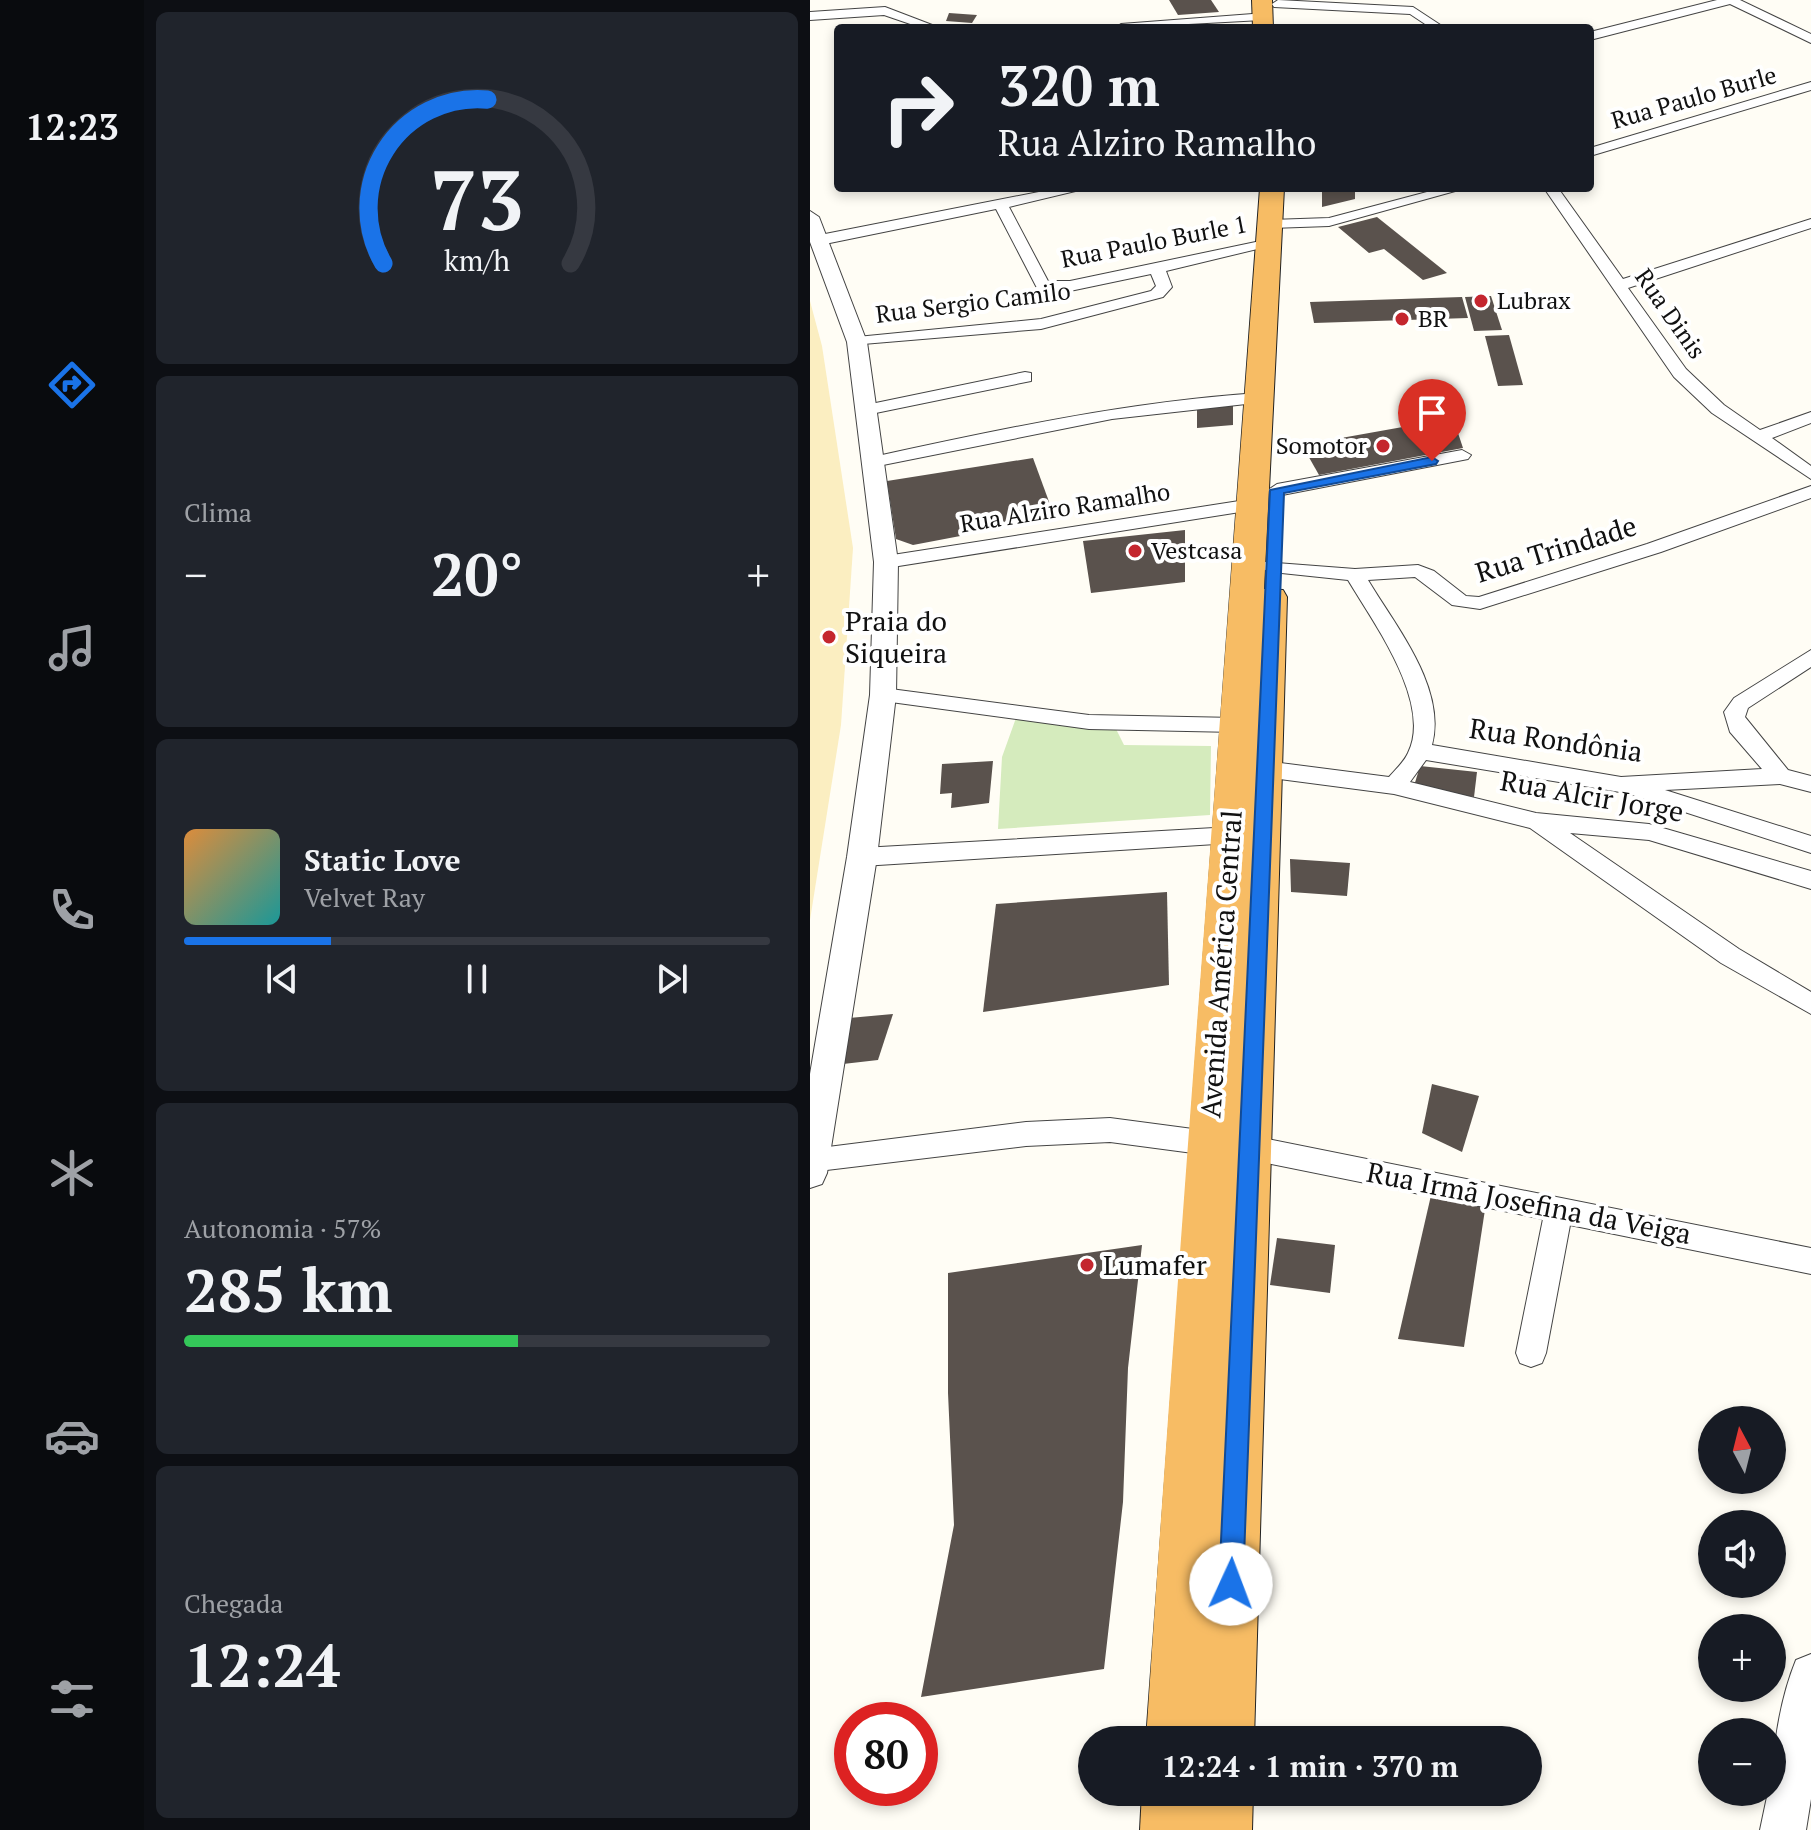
<!DOCTYPE html>
<html lang="pt">
<head>
<meta charset="utf-8">
<style>
	body { margin:0; font-family:"PT Serif",serif; background:#20242c; color:#f1f3f6; height:100vh; display:flex; flex-direction:column; font-size:30px; white-space:nowrap }
	* { box-sizing:border-box; margin:0 }
	p { font-size:26px; color:#9ea1a6 }
	.icon { flex:none; width:44px; height:44px; fill:none; stroke:currentColor; stroke-width:2; stroke-linecap:round; stroke-linejoin:round }
	.map { position:relative; flex:1; overflow:hidden }
	.panel { display:flex; flex-direction:column; gap:12px; padding:12px; background:#0d0f14; width:666px }
	.panel>* { flex:none }
	.top-card { position:absolute; left:24px; top:24px; width:760px; height:168px; border-radius:8px; box-shadow:0 4px 12px #0003; background:#171b24; color:#f1f3f6; overflow:hidden }
	.needle { width:52px; rotate:353deg }
	.controls { position:absolute; left:888px; top:1406px; display:grid; gap:16px }
	.controls a { display:grid; place-items:center; width:88px; height:88px; border-radius:50%; background:#171b24; box-shadow:0 4px 12px #0003; font-size:40px }
	.speed { position:absolute; left:24px; top:1702px; display:flex; gap:16px; font-size:40px; font-weight:700; text-align:center }
	.speed>* { display:grid; place-content:center; width:104px; height:104px; border-radius:50%; background:#171b24; box-shadow:0 4px 12px #0003; line-height:1 }
	.speed .limit { border:12px solid #d22; background:#fff; color:#111 }
	.pin { position:absolute; display:grid; place-items:center; width:68px; height:68px; color:#fff; margin:-82px -34px; border-radius:50% 50% 50% 0; rotate:-45deg; box-shadow:0 0 8px #0007 }
	.pin .icon { rotate:45deg }
	.me { position:absolute; width:88px; margin:-44px; rotate:2deg; stroke-linejoin:round; filter:drop-shadow(0 0 6px #0008) }
	.turn { display:flex; align-items:center; gap:28px; height:168px; padding:0 32px; font-size:36px }
	.turn .icon { width:104px; height:104px; stroke-width:2.5 }
	.turn b { display:block; font-size:56px; line-height:68px }
	.big { font-size:60px; font-weight:600; line-height:1.1 }
	.panel .card { flex:1; display:flex; flex-direction:column; justify-content:center; gap:12px; min-width:0; padding:0 28px; border-radius:12px; background:#20242c }
	.panel .dial { align-items:center; gap:0 }
	.dial svg { height:208px; overflow:visible; fill:none; stroke:#363941; stroke-width:7; stroke-linecap:round; text-anchor:middle }
	.dial text { fill:#f1f3f6; stroke:none }
	.song { display:flex; align-items:center; gap:24px }
	.cover { width:96px; height:96px; border-radius:12px; background:linear-gradient(135deg,hsl(30 70% 55%),hsl(180 70% 35%)) }
	.played { height:8px; border-radius:4px; background:linear-gradient(90deg,#1a73e8 25%,#363941 25%) }
	.keys { display:flex; justify-content:space-around; direction:ltr }
	.heat { display:flex; justify-content:space-between; align-items:center; font-size:44px; direction:ltr }
	.charge { height:12px; border-radius:6px; background:linear-gradient(90deg,#34c759 57%,#363941 0) }
	.trip { position:absolute; left:268px; top:1726px; width:464px; height:80px; border-radius:40px; background:#171b24; box-shadow:0 4px 12px #0003; font-weight:600; line-height:80px; text-align:center }
	main { display:flex; flex:1; min-height:0 }
	.tab-bar { display:flex; flex-direction:column; width:144px; justify-content:space-around; align-items:center; background:#090b0e; color:#9ea1a6 }
	.tab-bar .icon { width:56px; height:56px }
	.tab-bar .current { color:#1a73e8 }
	.tab-bar b { font-size:36px; color:#f1f3f6 }
	.map>svg:first-child { display:block }
	.green { fill:#d5ebbd }
	.sand { fill:#fbeec1 }
	.building { fill:#5a524d }
	.lines { fill:none; stroke-linecap:round; stroke-linejoin:round }
	.minor-casing { stroke:#444; stroke-width:2 }
	.tertiary-casing { stroke:#444; stroke-width:2 }
	.trunk-casing { stroke:#222; stroke-width:2 }
	.minor { fill:#fff; fill-rule:evenodd }
	.tertiary { fill:#fff; fill-rule:evenodd }
	.trunk { fill:#f7bc64; fill-rule:evenodd }
	.route { fill:#1a73e8; stroke:#114b97; stroke-width:2 }
	.poi-dot { fill:#c4262e; stroke:#fff; stroke-width:3 }
	.labels { text-anchor:middle; stroke-width:8; stroke-linejoin:round; paint-order:stroke }
	.far-street-label { font-size:24px; fill:#111; stroke:#fff }
	.far-poi-label { font-size:24px; fill:#111; stroke:#fff; text-anchor:start }
	.street-label { font-size:28px; fill:#111; stroke:#fff }
	.poi-label { font-size:28px; fill:#111; stroke:#fff; text-anchor:start }
</style>
</head>
<body>
<main>
<nav class="tab-bar">
<b>12:23</b>
<svg class="icon current" aria-label="directions" viewBox="0 0 24 24"><path d="M12 3l9 9-9 9-9-9zM9 14v-3h6M13 9l2 2-2 2"/></svg>
<svg class="icon" aria-label="music" viewBox="0 0 24 24"><path d="M9 18V5l10-2v13"/><circle cx="6" cy="18" r="3"/><circle cx="16" cy="16" r="3"/></svg>
<svg class="icon" aria-label="phone" viewBox="0 0 24 24"><path d="M5 4h4l2 5-3 2q2 4 5 5l2-3 5 2v4C11 20 4 13 5 4z"/></svg>
<svg class="icon" aria-label="climate" viewBox="0 0 24 24"><path d="M12 3v18M4 7l16 10M4 17L20 7"/></svg>
<svg class="icon" aria-label="car" viewBox="0 0 24 24"><path d="M5 17H2v-5l4-1 3-4h7l3 4 3 1v5h-3M9 17h6M6 11h13"/><circle cx="7" cy="17" r="2"/><circle cx="17" cy="17" r="2"/></svg>
<svg class="icon" aria-label="filters" viewBox="0 0 24 24"><path d="M4 7h16M4 17h16"/><circle cx="9" cy="7" r="2"/><circle cx="15" cy="17" r="2"/></svg>
</nav>
<section class="panel">
<div class="card dial"><svg viewBox="0 0 100 80">
<path d="M14 69A42 42 0 1 1 86 69"/>
<path d="M14 69A42 42 0 0 1 54 6" stroke="#1a73e8"/>
<text x="50" y="56" font-size="32" font-weight="700">73</text>
<text x="50" y="72" font-size="11">km/h</text>
</svg></div>
<div class="card"><p>Clima</p>
<div class="heat"><a>−</a><b class="big">20°</b><a>+</a></div>
</div>
<div class="card">
<div class="song"><i class="cover"></i><div><b>Static Love</b><p>Velvet Ray</p></div></div>
<div class="played"></div>
<div class="keys"><svg class="icon" aria-label="previous" viewBox="0 0 24 24"><path d="M18 5L8 12l10 7zM5 5v14"/></svg><svg class="icon" aria-label="pause" viewBox="0 0 24 24"><path d="M8 5v14M16 5v14"/></svg><svg class="icon" aria-label="next" viewBox="0 0 24 24"><path d="M6 5l10 7-10 7zM19 5v14"/></svg></div>
</div>
<div class="card"><p>Autonomia · 57%</p><b class="big">285 km</b><div class="charge"></div></div>
<div class="card"><p>Chegada</p><b class="big">12:24</b></div>
</section>
<div class="map">
<svg width="1001" height="1830" viewBox="0 0 1001 1830">
	<rect width="100%" height="100%" fill="#fffdf5"/>
	<path class="green" d="M 206,718 L 305,727 L 314,745 L 401,746 L 400,815 L 188,829 L 192,757 Z"/>
	<path class="sand" d="M 0,301 L 12,346 L 43,548 L 31,725 L 0,920 Z"/>
	<g class="building">
		<path d="M 359,0 L 401,0 L 409,12 L 368,15 Z"/>
		<path d="M 139,13 L 167,15 L 162,23 L 136,21 Z"/>
		<path d="M 512,188 L 545,188 L 545,199 L 512,207 Z"/>
		<path d="M 567,217 L 637,273 L 613,280 L 574,249 L 559,253 L 528,227 Z"/>
		<path d="M 681,296 L 692,330 L 664,331 L 655,297 Z"/>
		<path d="M 652,297 L 658,318 L 504,323 L 500,302 Z"/>
		<path d="M 699,335 L 713,385 L 688,386 L 675,336 Z"/>
		<path d="M 423,402 L 423,425 L 387,428 L 387,403 Z"/>
		<path d="M 643,418 L 653,448 L 509,475 L 492,445 Z"/>
		<path d="M 223,458 L 245,518 L 103,545 L 86,539 L 77,481 Z"/>
		<path d="M 375,530 L 375,582 L 281,593 L 273,541 Z"/>
		<path d="M 183,761 L 179,803 L 141,808 L 142,793 L 130,794 L 132,764 Z"/>
		<path d="M 610,766 L 667,772 L 664,797 L 604,786 Z"/>
		<path d="M 480,859 L 540,863 L 537,896 L 481,892 Z"/>
		<path d="M 357,892 L 359,985 L 173,1012 L 186,904 Z"/>
		<path d="M 83,1014 L 68,1060 L 33,1064 L 39,1018 Z"/>
		<path d="M 622,1084 L 669,1096 L 652,1152 L 612,1133 Z"/>
		<path d="M 622,1191 L 676,1203 L 654,1347 L 588,1339 Z"/>
		<path d="M 467,1238 L 525,1245 L 520,1293 L 460,1285 Z"/>
		<path d="M 332,1245 L 318,1368 L 313,1502 L 294,1669 L 111,1697 L 144,1525 L 138,1393 L 138,1273 Z"/>
	</g>
	<g class="lines">
		<defs>
			<g id="minor">
				<path d="M 468,0 L 603,7 L 635,28 L 621,28 L 600,14 L 464,7 L 462,4 Z"/>
				<path d="M 907,0 L 930,0 L 1001,34 L 1001,43 L 920,4 L 780,40 L 780,32 Z"/>
				<path d="M 75,7 L 130,28 L 112,28 L 74,15 L 0,20 L 0,12 Z"/>
				<path d="M 456,13 L 458,16 L 452,20 L 305,28 L 311,24 Z"/>
				<path d="M 1001,82 L 1001,90 L 780,156 L 780,148 Z"/>
				<path d="M 249,188 L 278,188 L 199,207 L 238,281 L 260,281 L 460,239 L 468,244 L 356,271 L 362,287 L 353,297 L 231,329 L 41,345 L 39,342 L 47,337 L 231,319 L 341,291 L 346,286 L 341,274 L 260,291 L 227,288 L 186,209 L 10,245 L 2,240 L 10,235 Z"/>
				<path d="M 632,188 L 656,188 L 519,226 L 461,228 L 454,224 L 461,220 L 519,218 Z"/>
				<path d="M 734,188 L 748,188 L 813,279 L 1001,219 L 1001,228 L 818,288 L 876,369 L 914,405 L 950,430 L 1001,412 L 1001,423 L 962,438 L 1001,466 L 1001,479 L 902,413 L 864,377 Z"/>
				<path d="M 215,372 L 221,373 L 221,381 L 56,415 L 47,410 L 56,405 Z"/>
				<path d="M 448,393 L 454,394 L 454,402 L 302,419 L 63,467 L 54,462 L 63,457 C 191,429 317,402 448,393 Z"/>
				<path d="M 652,450 L 661,455 L 658,459 L 467,496 L 458,490 L 467,484 Z"/>
				<path d="M 1001,486 L 1001,498 L 851,552 L 670,609 L 642,605 L 605,577 L 558,580 C 586,627 637,688 622,745 L 811,777 L 952,769 L 920,732 L 914,712 L 924,698 L 1001,650 L 1001,667 L 938,708 L 935,717 L 978,770 L 1001,776 L 1001,792 L 970,784 L 855,790 L 1001,836 L 1001,853 L 816,793 L 616,760 L 600,782 L 726,813 L 839,824 L 1001,871 L 1001,889 L 839,840 L 760,833 L 929,949 L 1001,992 L 1001,1014 L 911,963 L 720,828 L 584,794 L 455,777 L 444,769 L 455,761 L 579,777 C 585,770 594,762 598,753 C 623,703 563,622 538,580 L 462,572 L 455,570 L 452,566 L 455,562 L 545,569 L 608,565 L 624,571 L 656,596 L 669,597 L 837,544 Z"/>
				<path d="M 442,499 L 451,505 L 449,509 L 76,568 L 66,562 L 76,556 Z"/>
				<path d="M 73,688 L 279,715 L 426,718 L 437,725 L 426,732 L 279,729 L 66,700 L 62,695 L 66,690 Z"/>
				<path d="M 422,827 L 430,829 L 433,835 L 430,841 L 422,843 L 52,866 L 44,863 L 40,857 L 44,851 L 52,848 Z"/>
				<path d="M 300,1118 L 398,1131 L 408,1135 L 412,1143 L 408,1151 L 398,1155 L 300,1142 L 216,1146 L 0,1172 L 2,1149 L 216,1122 Z"/>
				<path d="M 437,1135 L 1001,1248 L 1001,1274 L 760,1225 L 736,1353 L 732,1363 L 721,1367 L 710,1363 L 706,1353 L 733,1219 L 437,1159 L 427,1155 L 423,1147 L 427,1139 Z"/>
			</g>
			<g id="tertiary">
				<path d="M 0,211 L 9,217 L 57,342 L 88,562 L 86,695 L 67,857 L 17,1173 L 12,1184 L 0,1188 L 0,1074 L 37,857 L 60,695 L 64,562 L 37,342 L 0,242 Z"/>
				<path d="M 1001,1654 L 1001,1799 L 996,1830 L 950,1830 L 958,1792 L 962,1792 C 962,1750 970,1699 986,1660 Z"/>
			</g>
			<g id="trunk">
				<path d="M 442,0 L 462,0 L 463,28 L 443,28 Z"/>
				<path d="M 450,188 L 474,188 L 454,589 L 473,590 L 477,597 L 444,1740 L 336,1740 C 370,1222 412,705 450,188 Z"/>
				<path d="M 332,1792 L 443,1792 L 442,1830 L 330,1830 Z"/>
			</g>
		</defs>
		<use href="#minor" class="minor-casing"/>
		<use href="#tertiary" class="tertiary-casing"/>
		<use href="#trunk" class="trunk-casing"/>
		<use href="#minor" class="minor"/>
		<use href="#tertiary" class="tertiary"/>
		<use href="#trunk" class="trunk"/>
	</g>
	<path class="route" d="M 622,457 L 628,461 L 626,464 L 474,493 L 433,1584 L 430,1593 L 421,1596 L 412,1593 L 409,1584 L 460,490 Z"/>
	<g class="poi-dot">
		<circle cx="671" cy="301" r="8"/>
		<circle cx="592" cy="319" r="8"/>
		<circle cx="573" cy="446" r="8"/>
		<circle cx="325" cy="551" r="8"/>
		<circle cx="19" cy="637" r="8"/>
		<circle cx="277" cy="1265" r="8"/>
	</g>
	<g class="labels">
		<g class="far-street-label">
			<text transform="translate(884 98) rotate(-16)" y="8">Rua Paulo Burle</text>
			<text transform="translate(344 242) rotate(-11)" y="8">Rua Paulo Burle 1</text>
			<text transform="translate(163 303) rotate(-7)" y="8">Rua Sergio Camilo</text>
			<text transform="translate(860 314) rotate(55)" y="8">Rua Dinis</text>
			<text transform="translate(255 508) rotate(-9)" y="8">Rua Alziro Ramalho</text>
		</g>
		<g class="far-poi-label">
			<text x="687" y="309">Lubrax</text>
			<text x="608" y="327">BR</text>
			<text x="557" y="454" text-anchor="end">Somotor</text>
			<text x="341" y="559">Vestcasa</text>
		</g>
		<g class="street-label">
			<text transform="translate(746 549) rotate(-17)" y="10">Rua Trindade</text>
			<text transform="translate(746 740) rotate(8)" y="10">Rua Rondônia</text>
			<text transform="translate(782 796) rotate(10)" y="10">Rua Alcir Jorge</text>
			<text transform="translate(411 964) rotate(-86)" y="10">Avenida América Central</text>
			<text transform="translate(719 1203) rotate(11)" y="10">Rua Irmã Josefina da Veiga</text>
		</g>
		<g class="poi-label">
			<text x="35" y="631">Praia do<tspan x="35" dy="32">Siqueira</tspan></text>
			<text x="293" y="1275">Lumafer</text>
		</g>
	</g>
</svg>
<div class="controls">
<a><svg class="needle" viewBox="-14 -14 28 28"><path d="M0-13l5 13h-10z" fill="#e53935"/><path d="M0 13l5-13h-10z" fill="#9ea1a6"/></svg></a>
<a><svg class="icon" aria-label="sound" viewBox="0 0 24 24"><path d="M4 9h4l5-4v14l-5-4H4zM17 9q2 3 0 6"/></svg></a>
<a>+</a>
<a>−</a>
</div>
<div class="speed"><div class="limit">80</div></div>
<div class="pin" style="left:622px;top:461px;background:#d93025"><svg class="icon" aria-label="arrive" viewBox="0 0 24 24"><path d="M6 21V4h12l-3 4 3 4H6"/></svg></div>
<svg class="me" style="left:421px;top:1584px" viewBox="-20 -20 40 40"><circle r="19" fill="#fff"/><path d="M0-13L10 11 0 6-10 11z" fill="#1a73e8"/></svg>
<div class="trip">12:24 · 1 min · 370 m</div>
<div class="top-card">
<div class="turn"><svg class="icon" aria-label="right" viewBox="0 0 24 24"><path d="M7 20v-9h11M14 6l5 5-5 5"/></svg><div><b>320 m</b>Rua Alziro Ramalho</div></div>
</div>
</div>
</main>
</body>
</html>
